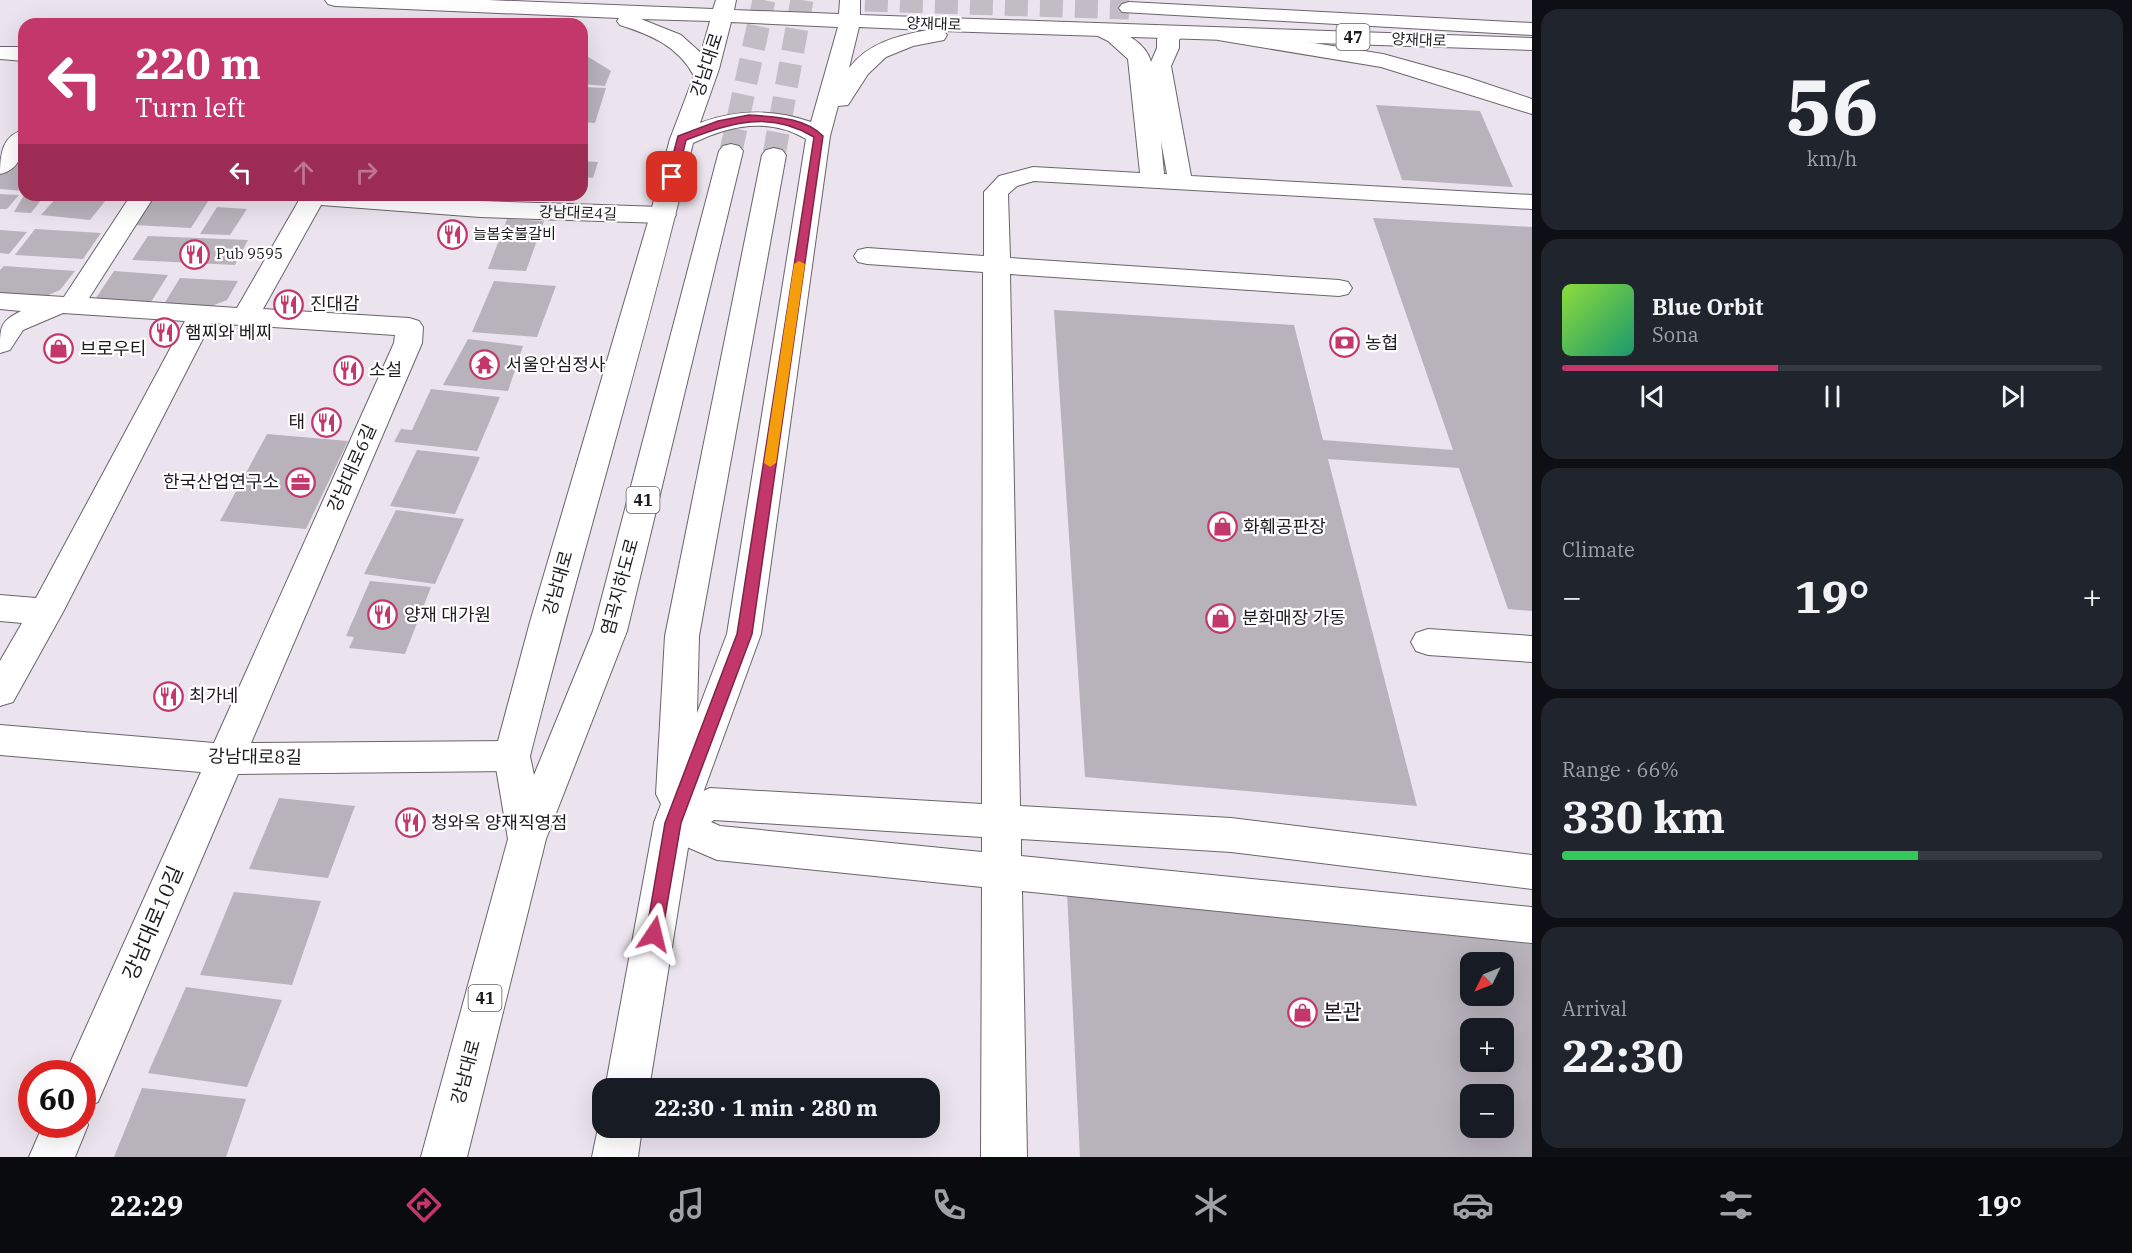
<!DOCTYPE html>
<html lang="en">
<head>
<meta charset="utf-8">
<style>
	body { margin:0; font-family:"IBM Plex Serif","Noto Sans KR",serif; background:#20242c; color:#f1f3f6; height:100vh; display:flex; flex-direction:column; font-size:22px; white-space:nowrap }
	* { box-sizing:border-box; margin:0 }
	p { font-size:20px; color:#9ea1a6 }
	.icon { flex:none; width:33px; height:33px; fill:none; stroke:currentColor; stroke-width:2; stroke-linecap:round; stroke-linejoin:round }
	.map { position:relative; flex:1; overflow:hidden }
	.side { display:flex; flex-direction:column; gap:9px; padding:9px; background:#0d0f14; width:600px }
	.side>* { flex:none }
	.banner { position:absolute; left:18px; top:18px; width:570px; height:183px; border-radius:18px; box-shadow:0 6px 24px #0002; background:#c3376a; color:#fff; overflow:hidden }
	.needle { width:39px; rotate:227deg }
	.tools { position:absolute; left:1460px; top:952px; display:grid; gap:12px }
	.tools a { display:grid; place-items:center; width:54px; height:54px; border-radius:12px; background:#171b24; box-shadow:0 6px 24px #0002; font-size:30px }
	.speed { position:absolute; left:18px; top:1060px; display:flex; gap:12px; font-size:30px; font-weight:700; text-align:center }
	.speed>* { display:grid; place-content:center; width:78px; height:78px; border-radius:50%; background:#171b24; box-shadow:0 6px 24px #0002; line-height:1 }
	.speed .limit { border:9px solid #d22; background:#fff; color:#111 }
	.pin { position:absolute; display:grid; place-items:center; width:51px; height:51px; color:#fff; margin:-26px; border-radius:12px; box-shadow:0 3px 9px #0006 }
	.me { position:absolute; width:66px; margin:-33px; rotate:10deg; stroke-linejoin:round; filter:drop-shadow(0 0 4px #0008) }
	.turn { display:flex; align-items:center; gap:21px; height:126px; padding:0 18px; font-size:27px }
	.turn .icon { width:78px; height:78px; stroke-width:2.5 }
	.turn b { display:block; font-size:42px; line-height:51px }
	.lanes { display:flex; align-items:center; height:57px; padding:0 18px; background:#0003; justify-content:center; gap:30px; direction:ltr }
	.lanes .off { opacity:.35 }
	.big { font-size:45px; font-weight:800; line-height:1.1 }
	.side .tile { flex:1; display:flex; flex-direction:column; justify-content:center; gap:9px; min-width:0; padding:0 21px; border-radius:18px; background:#20242c }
	.side .dial { align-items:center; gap:0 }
	.dial b { font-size:78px; line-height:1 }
	.song { display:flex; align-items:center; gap:18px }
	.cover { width:72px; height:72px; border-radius:9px; background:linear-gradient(135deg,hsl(90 70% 55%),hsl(160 70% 35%)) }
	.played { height:6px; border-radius:3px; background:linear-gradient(90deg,#c3376a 40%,#363941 40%) }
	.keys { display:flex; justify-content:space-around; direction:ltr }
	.heat { display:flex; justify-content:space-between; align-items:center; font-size:33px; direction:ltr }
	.charge { height:9px; border-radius:4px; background:linear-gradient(90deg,#34c759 66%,#363941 0) }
	.trip { position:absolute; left:592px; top:1078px; width:348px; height:60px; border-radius:18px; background:#171b24; box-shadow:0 6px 24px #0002; font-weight:800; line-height:60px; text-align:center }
	.menu { display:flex; height:96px; justify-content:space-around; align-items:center; background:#090b0e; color:#9ea1a6 }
	.menu .icon { width:42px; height:42px }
	.menu .selected { color:#c3376a }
	.menu b { font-size:27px; color:#f1f3f6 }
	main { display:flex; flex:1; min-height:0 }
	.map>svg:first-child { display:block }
	.building { fill:#b8b2bb; fill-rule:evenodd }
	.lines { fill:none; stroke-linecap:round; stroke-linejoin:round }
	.major-tunnel { stroke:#c2bcc5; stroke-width:23; stroke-dasharray:23 12; stroke-linecap:butt }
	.highway-tunnel { stroke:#c2bcc5; stroke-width:23; stroke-dasharray:23 12; stroke-linecap:butt }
	.minor-casing { stroke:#6a646c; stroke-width:2 }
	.major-casing { stroke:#6a646c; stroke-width:2 }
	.highway-casing { stroke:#6a646c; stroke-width:2 }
	.minor { fill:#fff; fill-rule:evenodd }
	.major { fill:#fff; fill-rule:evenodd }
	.highway { fill:#fff; fill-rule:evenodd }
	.route { fill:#c3376a; stroke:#7f2445; stroke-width:1.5 }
	.slow { fill:#f59e0b }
	.labels { text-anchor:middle; stroke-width:4.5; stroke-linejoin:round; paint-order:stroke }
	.far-street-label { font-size:15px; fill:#1e1c1f; stroke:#fff }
	.far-poi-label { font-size:15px; fill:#1e1c1f; stroke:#fff; text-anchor:start }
	.shield { fill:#fff; stroke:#626062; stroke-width:1.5 }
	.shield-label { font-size:16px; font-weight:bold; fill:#1e1c1f }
	.street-label { font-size:18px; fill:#1e1c1f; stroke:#fff }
	.poi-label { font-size:18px; fill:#1e1c1f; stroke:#fff; text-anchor:start }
	.near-street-label { font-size:21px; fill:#1e1c1f; stroke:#fff }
	.near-poi-label { font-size:21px; fill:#1e1c1f; stroke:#fff; text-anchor:start }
</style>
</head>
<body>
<main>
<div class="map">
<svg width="1532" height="1157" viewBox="0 0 1532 1157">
	<rect width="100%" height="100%" fill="#ebe4ee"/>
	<g class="building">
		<path d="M 582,53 L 611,71 L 605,86 L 582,84 Z"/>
		<path d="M 582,87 L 606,88 L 595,123 L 582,122 Z"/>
		<path d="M 1376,105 L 1480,111 L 1513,187 L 1402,180 Z"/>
		<path d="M 24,144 L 24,191 L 0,189 L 0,172 Z"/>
		<path d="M 582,161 L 598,162 L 593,178 L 582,177 Z"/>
		<path d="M 0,194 L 19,195 L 7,209 L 0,209 Z"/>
		<path d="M 24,195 L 45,195 L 31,213 L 14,212 Z"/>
		<path d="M 154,195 L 212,195 L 191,228 L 133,225 Z"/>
		<path d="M 417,195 L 468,195 L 466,201 L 416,199 Z"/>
		<path d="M 507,195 L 555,195 L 553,200 L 506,197 Z"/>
		<path d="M 58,196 L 106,200 L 90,220 L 41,215 Z"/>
		<path d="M 217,207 L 247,209 L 230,235 L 200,234 Z"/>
		<path d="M 1373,218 L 1532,227 L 1532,611 L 1508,609 L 1459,468 L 1328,459 L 1417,806 L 1085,777 L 1054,310 L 1294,325 L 1323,440 L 1453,450 Z"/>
		<path d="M 507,219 L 544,221 L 526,271 L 488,269 Z"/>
		<path d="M 35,229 L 101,233 L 83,259 L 15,255 Z"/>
		<path d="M 0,230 L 27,232 L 9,254 L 0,253 Z"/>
		<path d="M 148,236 L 248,240 L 235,265 L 132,260 Z"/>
		<path d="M 4,266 L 75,271 L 60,290 L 44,297 L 0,294 L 0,270 Z"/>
		<path d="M 114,271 L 168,275 L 149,305 L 94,301 Z"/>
		<path d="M 180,278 L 238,281 L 227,300 L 209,307 L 164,304 Z"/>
		<path d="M 494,281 L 556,286 L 537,337 L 472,332 Z"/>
		<path d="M 468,339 L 523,346 L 508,391 L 443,385 Z"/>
		<path d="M 431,389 L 500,397 L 477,451 L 394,442 L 401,429 L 412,430 Z"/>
		<path d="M 267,434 L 348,441 L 306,529 L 220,521 Z"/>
		<path d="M 417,450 L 480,457 L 455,514 L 390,506 Z"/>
		<path d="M 396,510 L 464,519 L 435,584 L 364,574 Z"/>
		<path d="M 370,581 L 431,587 L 405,654 L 349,648 L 354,637 L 346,636 Z"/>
		<path d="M 279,798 L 355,806 L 328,878 L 249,869 Z"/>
		<path d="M 234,892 L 321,901 L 292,985 L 200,975 Z"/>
		<path d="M 1067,892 L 1532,944 L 1532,1157 L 1080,1157 ZM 1470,963 L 1503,963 L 1503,996 L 1470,996 ZM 1470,1029 L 1503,1029 L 1503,1062 L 1470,1062 ZM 1470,1095 L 1503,1095 L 1503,1128 L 1470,1128 Z"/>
		<path d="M 186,987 L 282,1000 L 247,1087 L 148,1073 Z"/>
		<path d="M 142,1088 L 246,1099 L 226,1157 L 114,1157 Z"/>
	</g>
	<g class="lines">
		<g class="major-tunnel">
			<path d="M 731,151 L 764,0"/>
			<path d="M 774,155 L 802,0"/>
		</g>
		<path class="highway-tunnel" d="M 865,0 L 1129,8"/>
		<defs>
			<g id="minor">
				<path d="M 1103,25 C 1120,29 1147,43 1151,62 L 1157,48 L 1157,39 C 1164,29 1170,26 1181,29 L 1185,33 L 1179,40 L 1179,48 L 1171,66 L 1191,176 L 1532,195 L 1532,209 L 1034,181 L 1017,186 L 1008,194 L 1010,258 L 1339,280 L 1348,282 L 1352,288 L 1348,294 L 1339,296 L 1010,274 L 1020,806 L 1231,818 L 1532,855 L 1532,889 L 1231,852 L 1021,839 L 1021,856 L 1532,907 L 1532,943 L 1022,891 L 1027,1157 L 981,1157 L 982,887 L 717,860 L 659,835 L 654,823 L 659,811 L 710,788 L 982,804 L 983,272 L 867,264 L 858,262 L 854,256 L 858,250 L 867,248 L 984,256 L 984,192 L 999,176 L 1033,167 L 1140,173 L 1128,59 L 1108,41 L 1096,35 L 1092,31 L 1096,27 ZM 1161,141 L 1167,174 L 1164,174 ZM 714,820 L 982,837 L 982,852 L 720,826 L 711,822 Z"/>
				<path d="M 0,47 L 24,47 L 24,61 L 0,59 Z"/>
				<path d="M 24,130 C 24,149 22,169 0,174 C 0,155 2,135 24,130 Z"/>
				<path d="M 131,195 L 155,195 L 89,298 L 237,308 L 302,195 L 389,195 L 480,201 L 663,207 L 672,210 L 676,215 L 672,220 L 663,223 L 480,217 L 321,205 L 263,309 L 409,318 L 419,321 L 423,327 L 422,343 L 251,743 L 512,741 L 525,745 L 530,756 L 525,767 L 512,771 L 238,774 L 98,1102 L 82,1109 L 82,1074 L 65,1074 L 201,772 L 0,755 L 0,725 L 214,743 L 394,343 L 395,335 L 211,323 L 63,612 L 13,702 L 0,706 L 0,661 L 22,623 L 0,621 L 0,595 L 36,598 L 185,321 L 63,313 L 23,330 L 10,350 L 0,353 C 0,325 0,322 21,311 L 0,309 L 0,293 L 64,297 Z"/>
				<path d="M 1428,629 L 1532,636 L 1532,662 L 1428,655 L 1416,651 L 1411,642 L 1416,633 Z"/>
				<path d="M 82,1111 L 88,1125 L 75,1157 L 29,1157 L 43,1125 L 82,1125 Z"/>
			</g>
			<g id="major">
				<path d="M 325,0 L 488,0 L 713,9 L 716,0 L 736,0 L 734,10 L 839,14 L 840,0 L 860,0 L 860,15 L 1532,38 L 1532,50 L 944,31 L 947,35 L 944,40 L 913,46 L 886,57 L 868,74 L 848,105 L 838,106 L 830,136 L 761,634 L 692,823 L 649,1089 L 605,1089 L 654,823 L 661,804 L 656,794 L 665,636 L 762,155 L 766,150 L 774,148 L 782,150 L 786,155 L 699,636 L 697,713 L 727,634 L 806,139 C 769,117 730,125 693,143 C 644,348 582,551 530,756 L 534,775 L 593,631 L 719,151 L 723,146 L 731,144 L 739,146 L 743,151 L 627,631 L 546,839 L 467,1157 L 421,1157 L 508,839 L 494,756 L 530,622 L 650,215 L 670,139 L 694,76 C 678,46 651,35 620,25 L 617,21 L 619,18 L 335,6 L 328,4 ZM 641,19 L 710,21 L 701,53 L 681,35 ZM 731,22 L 838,27 L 811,122 C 773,109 737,109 700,123 L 719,69 ZM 859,27 L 927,30 C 897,36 868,43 849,68 Z"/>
				<path d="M 603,1115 L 603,1128 L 642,1128 L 638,1157 L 592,1157 L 598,1128 Z"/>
			</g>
			<g id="highway">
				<path d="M 1129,2 L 1532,23 L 1532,35 L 1122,12 L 1119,8 L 1122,4 Z"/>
				<path d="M 1226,29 L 1383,54 L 1466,77 L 1532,99 L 1532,114 L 1381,67 L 1218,40 L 1215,35 L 1218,30 Z"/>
			</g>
		</defs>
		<use href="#minor" class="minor-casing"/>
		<use href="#major" class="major-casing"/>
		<use href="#highway" class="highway-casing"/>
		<use href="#minor" class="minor"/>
		<use href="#major" class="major"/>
		<use href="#highway" class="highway"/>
	</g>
	<path class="route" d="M 749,115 C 774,117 804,117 823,136 L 752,634 L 681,823 L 662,934 L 660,939 L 654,942 L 648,939 L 646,934 L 665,823 L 737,634 L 814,137 C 769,110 731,123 686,140 L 677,177 L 672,180 L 667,177 L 678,136 L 718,121 Z"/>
	<path class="slow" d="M 799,261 L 805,264 L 776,463 L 770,467 L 764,463 L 794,264 Z"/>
	<defs>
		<symbol id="restaurant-ring" viewBox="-11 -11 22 22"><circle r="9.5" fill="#fff" stroke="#c3376a" stroke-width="1.5"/><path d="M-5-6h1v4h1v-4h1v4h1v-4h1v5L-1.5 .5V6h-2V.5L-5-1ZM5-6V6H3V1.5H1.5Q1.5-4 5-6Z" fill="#c3376a"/></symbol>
		<symbol id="bank-ring" viewBox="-11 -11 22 22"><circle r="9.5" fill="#fff" stroke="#c3376a" stroke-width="1.5"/><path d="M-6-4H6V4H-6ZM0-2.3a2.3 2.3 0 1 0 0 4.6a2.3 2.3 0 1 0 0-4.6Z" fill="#c3376a"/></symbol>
		<symbol id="shop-ring" viewBox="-11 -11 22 22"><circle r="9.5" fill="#fff" stroke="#c3376a" stroke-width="1.5"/><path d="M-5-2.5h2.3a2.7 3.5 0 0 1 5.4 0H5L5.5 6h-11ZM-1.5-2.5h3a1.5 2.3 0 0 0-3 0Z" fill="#c3376a"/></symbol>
		<symbol id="temple-ring" viewBox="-11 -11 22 22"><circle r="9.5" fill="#fff" stroke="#c3376a" stroke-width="1.5"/><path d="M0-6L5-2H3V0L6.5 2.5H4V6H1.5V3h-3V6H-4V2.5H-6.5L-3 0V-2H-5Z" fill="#c3376a"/></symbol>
		<symbol id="office-ring" viewBox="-11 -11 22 22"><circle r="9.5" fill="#fff" stroke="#c3376a" stroke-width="1.5"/><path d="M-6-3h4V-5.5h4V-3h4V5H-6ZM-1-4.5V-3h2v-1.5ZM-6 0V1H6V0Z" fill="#c3376a"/></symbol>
	</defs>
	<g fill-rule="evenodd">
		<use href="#restaurant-ring" x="436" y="218" width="33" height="33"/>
		<use href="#restaurant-ring" x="178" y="238" width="33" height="33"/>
		<use href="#restaurant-ring" x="272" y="288" width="33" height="33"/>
		<use href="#restaurant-ring" x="148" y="316" width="33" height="33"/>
		<use href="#bank-ring" x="1328" y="326" width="33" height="33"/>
		<use href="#shop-ring" x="42" y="332" width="33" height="33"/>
		<use href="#temple-ring" x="468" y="348" width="33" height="33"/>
		<use href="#restaurant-ring" x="332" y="354" width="33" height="33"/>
		<use href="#restaurant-ring" x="310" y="406" width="33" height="33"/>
		<use href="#office-ring" x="284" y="466" width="33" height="33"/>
		<use href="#shop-ring" x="1206" y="510" width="33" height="33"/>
		<use href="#restaurant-ring" x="366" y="598" width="33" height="33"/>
		<use href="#shop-ring" x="1204" y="602" width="33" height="33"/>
		<use href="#restaurant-ring" x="152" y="680" width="33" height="33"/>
		<use href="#restaurant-ring" x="394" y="806" width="33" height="33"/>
		<use href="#shop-ring" x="1286" y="996" width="33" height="33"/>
	</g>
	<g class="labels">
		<g class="far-street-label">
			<text transform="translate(934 24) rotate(2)" y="5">양재대로</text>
			<text transform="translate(1419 40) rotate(2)" y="5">양재대로</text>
			<text transform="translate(578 213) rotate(2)" y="5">강남대로4길</text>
		</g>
		<g class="far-poi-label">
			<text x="473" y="239">늘봄숯불갈비</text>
			<text x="216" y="259">Pub 9595</text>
		</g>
		<g class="shield">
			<rect x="1336.5" y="24" width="33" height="26" rx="4.5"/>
			<rect x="626.5" y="487" width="33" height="26" rx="4.5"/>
			<rect x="468.5" y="985" width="33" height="26" rx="4.5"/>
		</g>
		<g class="shield-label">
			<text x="1353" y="43">47</text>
			<text x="643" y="506">41</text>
			<text x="485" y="1004">41</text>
		</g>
		<g class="street-label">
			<text transform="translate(707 65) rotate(-72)" y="6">강남대로</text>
			<text transform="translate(352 468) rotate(-66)" y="6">강남대로6길</text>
			<text transform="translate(558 583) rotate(-74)" y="6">강남대로</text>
			<text transform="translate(620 587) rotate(-75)" y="6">염곡지하도로</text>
			<text transform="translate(255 757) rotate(1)" y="6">강남대로8길</text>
			<text transform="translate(466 1072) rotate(-75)" y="6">강남대로</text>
		</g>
		<g class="poi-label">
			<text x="310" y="310">진대감</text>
			<text x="185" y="339">햄찌와 베찌</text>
			<text x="1365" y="349">농협</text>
			<text x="80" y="355">브로우티</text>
			<text x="506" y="371">서울안심정사</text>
			<text x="369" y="376">소설</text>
			<text x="305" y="428" text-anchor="end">태</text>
			<text x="279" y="488" text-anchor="end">한국산업연구소</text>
			<text x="1243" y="533">화훼공판장</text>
			<text x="404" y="621">양재 대가원</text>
			<text x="1242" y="624">분화매장 가동</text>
			<text x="189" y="702">최가네</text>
			<text x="431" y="829">청와옥 양재직영점</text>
		</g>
		<g class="near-street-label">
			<text transform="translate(153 923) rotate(-67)" y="7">강남대로10길</text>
		</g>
		<g class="near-poi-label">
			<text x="1323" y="1019">본관</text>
		</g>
	</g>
</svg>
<div class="tools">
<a><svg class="needle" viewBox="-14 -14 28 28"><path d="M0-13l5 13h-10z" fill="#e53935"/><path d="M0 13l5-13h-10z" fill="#9ea1a6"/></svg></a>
<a>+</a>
<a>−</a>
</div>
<div class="speed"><div class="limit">60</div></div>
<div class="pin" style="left:672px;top:177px;background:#d93025"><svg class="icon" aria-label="arrive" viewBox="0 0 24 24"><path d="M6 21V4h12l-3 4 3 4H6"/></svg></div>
<svg class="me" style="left:654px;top:934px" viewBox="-20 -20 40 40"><path d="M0-17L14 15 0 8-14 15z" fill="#c3376a" stroke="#fff" stroke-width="4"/></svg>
<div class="trip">22:30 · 1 min · 280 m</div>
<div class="banner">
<div class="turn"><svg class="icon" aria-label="left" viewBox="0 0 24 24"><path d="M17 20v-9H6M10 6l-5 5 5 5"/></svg><div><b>220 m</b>Turn left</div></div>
<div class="lanes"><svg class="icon" aria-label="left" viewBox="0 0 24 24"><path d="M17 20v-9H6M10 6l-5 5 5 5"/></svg><svg class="icon off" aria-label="ahead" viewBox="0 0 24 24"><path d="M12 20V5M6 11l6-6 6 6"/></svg><svg class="icon off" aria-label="right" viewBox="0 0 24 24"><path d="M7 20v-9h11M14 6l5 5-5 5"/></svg></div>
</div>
</div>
<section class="side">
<div class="tile dial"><b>56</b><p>km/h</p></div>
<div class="tile">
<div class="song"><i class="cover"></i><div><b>Blue Orbit</b><p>Sona</p></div></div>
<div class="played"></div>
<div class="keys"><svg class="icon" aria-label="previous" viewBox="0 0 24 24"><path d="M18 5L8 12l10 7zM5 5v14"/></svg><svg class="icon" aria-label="pause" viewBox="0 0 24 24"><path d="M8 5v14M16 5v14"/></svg><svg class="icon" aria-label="next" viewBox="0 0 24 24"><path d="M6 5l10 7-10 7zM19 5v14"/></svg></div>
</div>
<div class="tile"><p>Climate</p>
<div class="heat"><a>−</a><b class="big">19°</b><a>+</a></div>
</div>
<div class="tile"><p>Range · 66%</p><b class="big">330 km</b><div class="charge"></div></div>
<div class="tile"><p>Arrival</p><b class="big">22:30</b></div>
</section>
</main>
<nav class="menu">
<b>22:29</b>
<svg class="icon selected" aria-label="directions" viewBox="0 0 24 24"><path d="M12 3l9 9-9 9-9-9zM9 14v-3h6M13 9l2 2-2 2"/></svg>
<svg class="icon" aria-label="music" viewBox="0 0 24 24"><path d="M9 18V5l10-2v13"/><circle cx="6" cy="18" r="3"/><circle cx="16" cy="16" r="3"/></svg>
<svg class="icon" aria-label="phone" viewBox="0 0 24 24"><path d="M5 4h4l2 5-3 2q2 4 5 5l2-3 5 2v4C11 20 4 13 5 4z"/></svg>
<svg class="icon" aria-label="climate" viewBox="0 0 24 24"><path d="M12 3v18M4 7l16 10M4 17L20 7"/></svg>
<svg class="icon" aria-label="car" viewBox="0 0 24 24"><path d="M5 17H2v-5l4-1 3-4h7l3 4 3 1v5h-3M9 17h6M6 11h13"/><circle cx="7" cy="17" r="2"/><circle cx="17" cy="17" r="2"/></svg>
<svg class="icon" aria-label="filters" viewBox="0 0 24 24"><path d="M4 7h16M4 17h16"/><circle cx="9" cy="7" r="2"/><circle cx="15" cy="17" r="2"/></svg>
<b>19°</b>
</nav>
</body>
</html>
